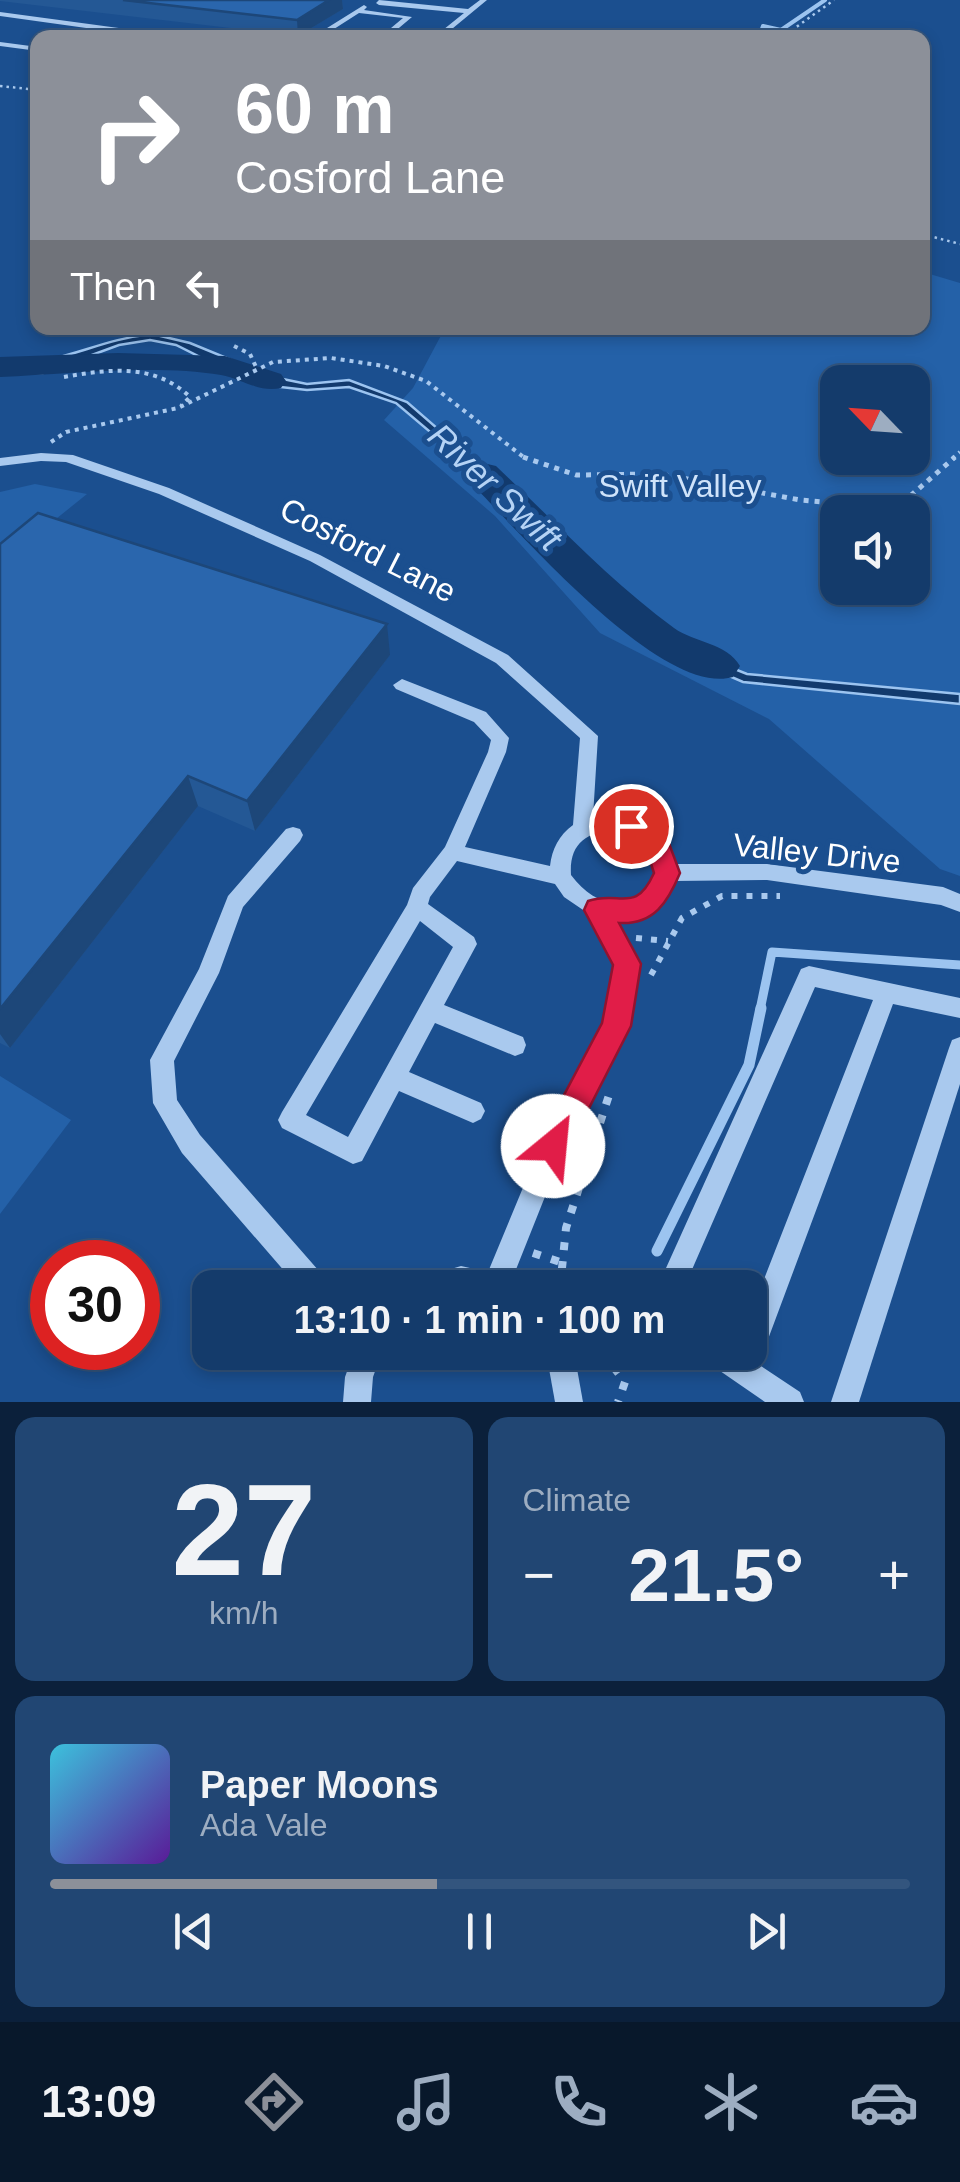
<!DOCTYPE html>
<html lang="en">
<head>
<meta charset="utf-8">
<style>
	body { margin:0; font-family:Arial,sans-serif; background:#214673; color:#f1f3f6; height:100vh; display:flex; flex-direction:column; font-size:38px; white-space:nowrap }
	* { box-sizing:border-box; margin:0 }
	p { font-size:32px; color:#9dadc1 }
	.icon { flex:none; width:55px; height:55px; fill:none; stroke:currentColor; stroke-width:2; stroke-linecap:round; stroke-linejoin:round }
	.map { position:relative; height:1402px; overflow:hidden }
	.side { display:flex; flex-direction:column; gap:15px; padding:15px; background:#0b203b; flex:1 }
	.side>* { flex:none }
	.hud { position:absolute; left:30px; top:30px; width:900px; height:305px; border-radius:20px; box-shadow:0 5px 15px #0003,0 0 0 2px #33557e; background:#8c9099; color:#fff; overflow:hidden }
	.needle { width:65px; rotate:295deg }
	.controls { position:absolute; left:820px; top:365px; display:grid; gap:20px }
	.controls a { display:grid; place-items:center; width:110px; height:110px; border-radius:20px; background:#143b6b; box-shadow:0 5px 15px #0003,0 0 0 2px #33557e; font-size:50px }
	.speed { position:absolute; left:30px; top:1240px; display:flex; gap:20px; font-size:50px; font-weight:700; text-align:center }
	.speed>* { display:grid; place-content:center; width:130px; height:130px; border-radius:50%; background:#143b6b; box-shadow:0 5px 15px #0003,0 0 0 2px #33557e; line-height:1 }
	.speed .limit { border:15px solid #d22; background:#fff; color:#111 }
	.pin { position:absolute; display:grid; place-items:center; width:85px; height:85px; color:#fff; margin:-42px; border:5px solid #fff; border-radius:50%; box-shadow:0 2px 10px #0007 }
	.me { position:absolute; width:110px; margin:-55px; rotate:28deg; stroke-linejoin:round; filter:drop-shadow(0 0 8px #0008) }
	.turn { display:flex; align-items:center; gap:35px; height:210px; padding:0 40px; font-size:45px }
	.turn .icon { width:130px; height:130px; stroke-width:2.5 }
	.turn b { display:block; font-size:70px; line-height:85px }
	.then { display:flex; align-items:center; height:95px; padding:0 40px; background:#0003; gap:20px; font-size:38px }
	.big { font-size:75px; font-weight:700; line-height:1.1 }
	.side .widget { flex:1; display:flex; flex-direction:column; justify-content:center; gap:15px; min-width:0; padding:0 35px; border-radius:20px; background:#214673 }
	.side .dial { align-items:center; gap:0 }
	.dial b { font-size:130px; line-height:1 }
	.song { display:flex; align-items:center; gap:30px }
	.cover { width:120px; height:120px; border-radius:15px; background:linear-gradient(135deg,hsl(190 70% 55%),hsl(270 70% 35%)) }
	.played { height:10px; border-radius:5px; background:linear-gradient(90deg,#8c9099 45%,#33557e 45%) }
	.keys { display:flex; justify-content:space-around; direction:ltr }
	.heat { display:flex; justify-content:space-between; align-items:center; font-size:55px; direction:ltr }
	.side .tiles { flex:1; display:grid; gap:15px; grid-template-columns:1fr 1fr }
	.widget:last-child { grid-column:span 2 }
	.trip { position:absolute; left:192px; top:1270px; width:575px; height:100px; border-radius:20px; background:#143b6b; box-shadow:0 5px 15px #0003,0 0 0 2px #33557e; font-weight:700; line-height:100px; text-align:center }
	.menu { display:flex; height:160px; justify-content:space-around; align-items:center; background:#08182b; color:#9dadc1 }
	.menu .icon { width:70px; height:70px }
	.menu .active { color:#8c9099 }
	.menu b { font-size:45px; color:#f1f3f6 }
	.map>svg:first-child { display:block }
	.green { fill:#2461a8; fill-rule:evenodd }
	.water { fill:#123a6d; stroke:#9cc4f0; stroke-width:2.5 }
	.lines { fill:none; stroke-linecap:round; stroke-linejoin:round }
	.stream-far2 { stroke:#9cc4f0; stroke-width:4 }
	.stream-far1 { stroke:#9cc4f0; stroke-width:9 }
	.stream { stroke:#9cc4f0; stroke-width:11 }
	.river { fill:#123a6d; fill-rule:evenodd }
	.path-far4 { stroke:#a9c9ee; stroke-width:2.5; stroke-dasharray:2.5 4; stroke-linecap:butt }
	.path-far3 { stroke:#a9c9ee; stroke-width:4; stroke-dasharray:4 5; stroke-linecap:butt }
	.path-far2 { stroke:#a9c9ee; stroke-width:5; stroke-dasharray:5 6; stroke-linecap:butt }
	.path-far1 { stroke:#a9c9ee; stroke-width:6; stroke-dasharray:6 9; stroke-linecap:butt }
	.path { stroke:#a9c9ee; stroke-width:8; stroke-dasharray:8 11; stroke-linecap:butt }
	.minor { fill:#a9c9ee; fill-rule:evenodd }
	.wall { fill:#245895 }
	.shaded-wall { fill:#1d4779 }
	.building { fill:#2a66ad; stroke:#1d4779; stroke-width:2.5 }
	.route { fill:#e11d48; stroke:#92132f; stroke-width:2.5 }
	.labels { text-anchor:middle; stroke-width:10; stroke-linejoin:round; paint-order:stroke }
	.park-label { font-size:32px; fill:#cfe3fa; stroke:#1b4f8f }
	.street-label { font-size:32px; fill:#fff; stroke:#1b4f8f }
	.water-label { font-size:35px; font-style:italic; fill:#b5d3f5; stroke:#1b4f8f }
</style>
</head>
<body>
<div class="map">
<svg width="960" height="1402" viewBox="0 0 960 1402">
	<rect width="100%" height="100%" fill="#1b4f8f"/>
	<g class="green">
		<path d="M 923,272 L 960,283 L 960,876 L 940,869 L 769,719 L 600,633 L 495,516 L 384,420 L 413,388 L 445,328 L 922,328 ZM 838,382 L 912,382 L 912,458 L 838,458 ZM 838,512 L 912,512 L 912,588 L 838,588 Z"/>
		<path d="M 35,484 L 87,494 L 0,564 L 0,492 Z"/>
		<path d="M 0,1076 L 71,1120 L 0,1214 Z"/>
	</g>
	<path class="water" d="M 152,334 L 190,343 L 273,377 L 307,384 L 349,380 L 407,402 L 560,535 L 591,568 L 613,607 L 641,632 L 747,674 L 960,694 L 960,704 L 743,682 L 634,635 L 610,613 L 586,569 L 545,529 L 396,403 L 349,387 L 307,390 L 254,384 L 176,345 L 150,340 L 119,345 L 43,373 L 0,372 L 0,364 C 62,366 94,340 152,334 Z"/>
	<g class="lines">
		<path class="stream-far2" d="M 759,38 L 763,26 L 781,30 L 825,0"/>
		<path class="stream-far1" d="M 760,1010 L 772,952 L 960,965"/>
		<path class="stream" d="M 657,1251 L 749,1065 L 761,1008"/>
		<g class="river">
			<path d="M 118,353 L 225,356 L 281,374 L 286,381 L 281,388 C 259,393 242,379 221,375 C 156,364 67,374 0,377 L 0,357 Z"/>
			<path d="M 483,463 L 496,466 C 554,521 610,581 674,628 C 695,643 727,643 740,666 L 733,677 C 662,698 519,531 470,482 L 465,474 L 470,466 Z"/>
		</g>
		<g class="path-far4">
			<path d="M 781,38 L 834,0"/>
			<path d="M 0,86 L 38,90"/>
			<path d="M 922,234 L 960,244"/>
		</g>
		<g class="path-far3">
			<path d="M 234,346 L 250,354 L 256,367"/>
			<path d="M 64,377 C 109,369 155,363 190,397 L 181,406"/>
			<path d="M 51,442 L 66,432 L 178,408 L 273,362 L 331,358 L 384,366 L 426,381 L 526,459"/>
			<path d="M 952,459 L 960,452"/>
		</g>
		<path class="path-far2" d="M 523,457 L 576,475 L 660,474 L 800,500 L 882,507 L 908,498 L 955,457"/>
		<g class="path-far1">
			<path d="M 636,938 L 668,941"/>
			<path d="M 651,975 L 682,918 L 722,896 L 780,896"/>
		</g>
		<g class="path">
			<path d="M 533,1253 L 563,1263"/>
			<path d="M 560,1288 L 566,1228 L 611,1089"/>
			<path d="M 602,1352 L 625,1382 L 618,1402"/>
		</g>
		<g class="minor">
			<path d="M 379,0 L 468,9 L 480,0 L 487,0 L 441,38 L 433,38 L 464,13 L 379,5 L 376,3 Z"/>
			<path d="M 364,5 L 367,7 L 364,10 L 412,17 L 387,38 L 379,38 L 403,18 L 359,13 L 320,38 L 311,38 Z"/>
			<path d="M 0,12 L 178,36 L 181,38 L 158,38 L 0,16 Z"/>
			<path d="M 0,42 L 38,47 L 38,51 L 0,46 Z"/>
			<path d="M 41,453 L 73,455 L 169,488 L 320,555 L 508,655 L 598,736 L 593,817 C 629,809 664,829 675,864 L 767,864 L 943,887 L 960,894 L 960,912 L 941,905 L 767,880 L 675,881 C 667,907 640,920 614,920 L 638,964 L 627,1026 L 562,1154 L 511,1282 L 513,1288 L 414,1288 L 418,1279 L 461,1266 L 488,1272 L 544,1137 L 605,1024 L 616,965 L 589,914 L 564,897 L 555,884 L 457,861 L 430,897 L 428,904 L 474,937 L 477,944 L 444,1005 L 523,1037 L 526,1045 L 523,1053 L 515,1056 L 435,1023 L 409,1072 L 481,1103 L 485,1111 L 481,1119 L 473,1123 L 399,1091 L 362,1161 L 353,1164 L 282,1128 L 278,1120 L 282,1112 L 407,905 L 413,888 L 445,847 L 488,752 L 491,740 L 474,722 L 396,689 L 393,685 L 402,679 L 486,712 L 509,738 L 506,752 L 465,847 L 550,866 C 552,849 559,835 573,825 L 580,738 L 496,663 L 310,561 L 159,494 L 66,462 L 41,461 L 0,466 L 0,458 ZM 615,830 C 641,839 659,853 654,883 C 626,913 595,907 571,875 C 569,844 586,832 615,830 ZM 420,921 L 453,947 L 348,1137 L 306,1115 Z"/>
			<path d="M 293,827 L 300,829 L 303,835 L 300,841 L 243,907 L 219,973 L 174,1061 L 177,1100 L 200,1135 L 326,1279 L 330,1288 L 299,1288 L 182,1153 L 153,1103 L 150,1060 L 199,969 L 228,896 L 286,829 Z"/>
			<path d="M 809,966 L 960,998 L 960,1018 L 893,1004 L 764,1350 L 760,1360 L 755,1362 L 800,1392 L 804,1402 L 765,1402 L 707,1362 L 703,1352 L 750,1352 L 750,1315 L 873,1000 L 815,987 L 684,1288 L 657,1288 L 801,969 Z"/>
			<path d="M 960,1037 L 960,1084 L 859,1402 L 831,1402 L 949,1048 L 952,1040 Z"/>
			<path d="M 354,1352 L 382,1352 L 373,1377 L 371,1402 L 343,1402 L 345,1377 Z"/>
			<path d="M 546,1352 L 574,1352 L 583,1402 L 555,1402 Z"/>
		</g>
	</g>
	<g class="wall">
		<path d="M 0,0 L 342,0 L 343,9 L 298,36 L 0,1 Z"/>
		<path d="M 0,544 L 390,655 L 255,831 L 198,806 L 10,1048 L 0,1043 Z"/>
	</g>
	<g class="shaded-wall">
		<path d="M 329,0 L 342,0 L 343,9 L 298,36 L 297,20 Z"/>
		<path d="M 387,624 L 390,655 L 255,831 L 247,801 Z"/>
		<path d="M 188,776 L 198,806 L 10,1048 L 0,1034 L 0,1009 Z"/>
	</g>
	<g class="building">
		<path d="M 123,0 L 329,0 L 297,20 Z"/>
		<path d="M 38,513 L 387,624 L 247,801 L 188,776 L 0,1009 L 0,544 Z"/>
	</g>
	<path class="route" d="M 631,816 L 667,838 L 680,873 C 668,902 654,925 619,923 L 641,964 L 631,1026 L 564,1157 L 553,1162 L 542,1157 L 537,1146 L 602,1023 L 613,965 L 584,910 L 588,901 C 620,890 635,915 654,873 L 647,851 L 619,826 L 622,819 Z"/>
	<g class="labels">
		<g class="park-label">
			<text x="680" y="497">Swift Valley</text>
		</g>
		<g class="street-label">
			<text transform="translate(368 550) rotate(27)" y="11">Cosford Lane</text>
			<text transform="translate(817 853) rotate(6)" y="11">Valley Drive</text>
		</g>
		<g class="water-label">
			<text transform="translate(495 487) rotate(43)" y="12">River Swift</text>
		</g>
	</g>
</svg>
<div class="controls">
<a><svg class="needle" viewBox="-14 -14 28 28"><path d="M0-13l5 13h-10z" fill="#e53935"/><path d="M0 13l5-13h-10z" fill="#9dadc1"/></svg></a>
<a><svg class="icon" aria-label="sound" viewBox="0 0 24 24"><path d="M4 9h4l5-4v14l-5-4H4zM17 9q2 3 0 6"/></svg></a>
</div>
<div class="speed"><div class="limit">30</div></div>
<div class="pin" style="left:631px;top:826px;background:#d93025"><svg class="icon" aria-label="arrive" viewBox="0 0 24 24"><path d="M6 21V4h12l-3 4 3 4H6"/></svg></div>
<svg class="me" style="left:553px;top:1146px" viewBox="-20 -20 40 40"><circle r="19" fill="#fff"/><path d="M0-13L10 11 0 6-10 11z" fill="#e11d48"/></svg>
<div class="trip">13:10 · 1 min · 100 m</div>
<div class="hud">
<div class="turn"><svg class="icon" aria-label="right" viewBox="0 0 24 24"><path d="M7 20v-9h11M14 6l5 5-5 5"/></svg><div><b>60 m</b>Cosford Lane</div></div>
<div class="then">Then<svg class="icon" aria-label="left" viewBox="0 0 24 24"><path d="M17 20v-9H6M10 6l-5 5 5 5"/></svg></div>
</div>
</div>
<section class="side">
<div class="tiles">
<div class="widget dial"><b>27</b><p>km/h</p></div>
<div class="widget"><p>Climate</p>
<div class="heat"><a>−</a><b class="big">21.5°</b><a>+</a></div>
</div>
<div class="widget">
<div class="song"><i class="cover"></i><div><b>Paper Moons</b><p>Ada Vale</p></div></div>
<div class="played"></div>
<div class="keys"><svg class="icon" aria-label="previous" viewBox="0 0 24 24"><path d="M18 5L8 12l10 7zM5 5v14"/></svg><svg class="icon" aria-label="pause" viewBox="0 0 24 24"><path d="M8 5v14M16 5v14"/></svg><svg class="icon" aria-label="next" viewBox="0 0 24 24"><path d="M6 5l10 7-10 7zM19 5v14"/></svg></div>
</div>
</div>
</section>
<nav class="menu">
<b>13:09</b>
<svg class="icon active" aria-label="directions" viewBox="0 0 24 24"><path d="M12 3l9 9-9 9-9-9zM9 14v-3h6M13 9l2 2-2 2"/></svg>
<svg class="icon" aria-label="music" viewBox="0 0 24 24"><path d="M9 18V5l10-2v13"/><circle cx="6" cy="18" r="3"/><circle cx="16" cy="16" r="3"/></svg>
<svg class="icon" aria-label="phone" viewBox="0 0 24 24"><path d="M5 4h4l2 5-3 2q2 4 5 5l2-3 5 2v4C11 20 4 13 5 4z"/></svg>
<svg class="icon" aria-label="climate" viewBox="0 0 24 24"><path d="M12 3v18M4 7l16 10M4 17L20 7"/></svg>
<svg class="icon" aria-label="car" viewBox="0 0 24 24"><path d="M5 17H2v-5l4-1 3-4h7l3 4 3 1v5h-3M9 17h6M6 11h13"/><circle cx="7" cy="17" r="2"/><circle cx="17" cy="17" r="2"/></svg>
</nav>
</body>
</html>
